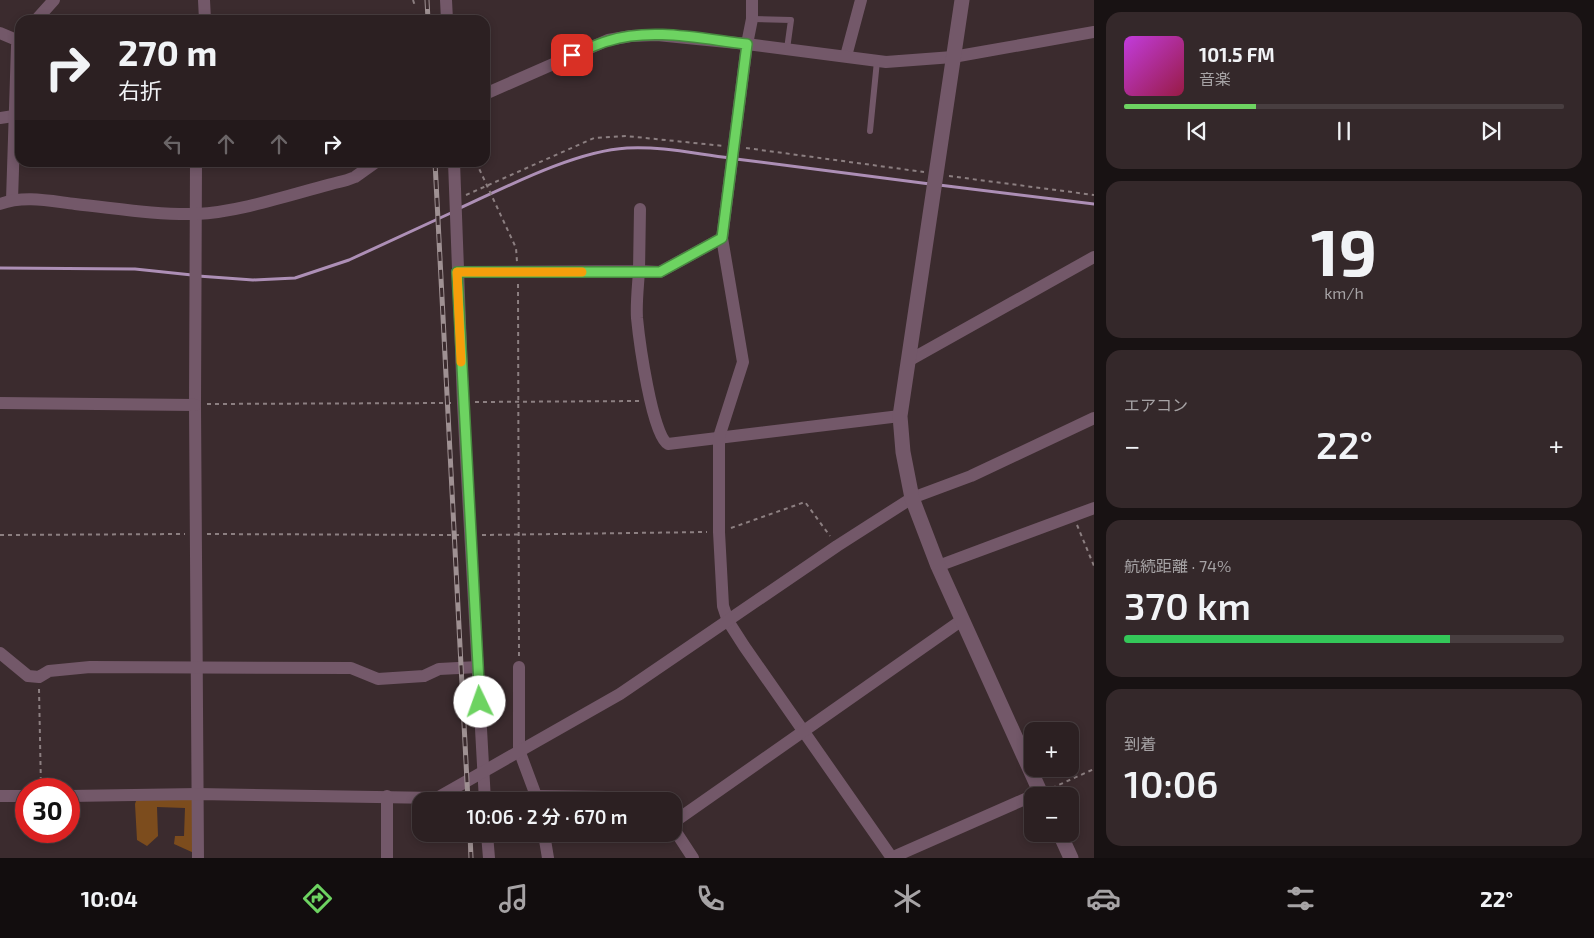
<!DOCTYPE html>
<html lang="ja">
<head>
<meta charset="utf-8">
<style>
	body { margin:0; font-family:"Exo 2","Noto Sans JP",sans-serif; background:#34282a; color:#f1f3f6; height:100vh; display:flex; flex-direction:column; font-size:19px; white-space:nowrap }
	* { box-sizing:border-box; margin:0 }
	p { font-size:16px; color:#a6a3a5 }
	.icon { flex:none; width:28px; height:28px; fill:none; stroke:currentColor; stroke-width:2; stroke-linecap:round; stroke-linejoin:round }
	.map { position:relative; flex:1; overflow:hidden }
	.side { display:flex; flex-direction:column; gap:12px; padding:12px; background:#181213; width:500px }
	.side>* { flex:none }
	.hud { position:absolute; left:15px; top:15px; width:475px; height:152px; border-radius:15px; box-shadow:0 2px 8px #0003,0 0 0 1px #483e40; background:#2c2022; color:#f1f3f6; overflow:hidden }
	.tools { position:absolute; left:1024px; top:722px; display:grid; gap:10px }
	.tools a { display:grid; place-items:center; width:55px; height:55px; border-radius:10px; background:#2c2022; box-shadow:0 2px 8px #0003,0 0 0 1px #483e40; font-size:25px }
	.speed { position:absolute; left:15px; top:778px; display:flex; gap:10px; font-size:25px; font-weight:700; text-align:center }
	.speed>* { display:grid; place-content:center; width:65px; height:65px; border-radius:50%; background:#2c2022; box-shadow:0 2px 8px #0003,0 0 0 1px #483e40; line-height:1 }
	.speed .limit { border:8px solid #d22; background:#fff; color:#111 }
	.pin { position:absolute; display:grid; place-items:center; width:42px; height:42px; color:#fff; margin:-21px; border-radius:10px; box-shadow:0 2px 8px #0006 }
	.me { position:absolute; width:55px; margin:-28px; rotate:357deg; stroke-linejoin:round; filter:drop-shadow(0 0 4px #0008) }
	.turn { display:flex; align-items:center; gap:18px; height:105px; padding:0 20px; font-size:22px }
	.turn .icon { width:65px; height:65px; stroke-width:2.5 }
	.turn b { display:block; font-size:35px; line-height:42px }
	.lanes { display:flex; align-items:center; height:48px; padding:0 20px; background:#0003; justify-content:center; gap:25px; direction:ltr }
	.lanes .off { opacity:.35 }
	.big { font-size:38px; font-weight:600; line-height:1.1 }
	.side .tile { flex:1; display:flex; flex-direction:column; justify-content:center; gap:8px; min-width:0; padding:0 18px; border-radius:15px; background:#34282a }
	.side .dial { align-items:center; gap:0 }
	.dial b { font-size:65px; line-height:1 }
	.song { display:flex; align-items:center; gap:15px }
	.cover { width:60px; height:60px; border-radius:8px; background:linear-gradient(135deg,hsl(290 70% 55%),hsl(340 70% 35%)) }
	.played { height:5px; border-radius:2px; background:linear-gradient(90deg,#6dd361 30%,#483e40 30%) }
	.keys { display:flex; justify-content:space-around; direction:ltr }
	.heat { display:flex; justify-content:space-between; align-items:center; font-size:28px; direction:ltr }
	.charge { height:8px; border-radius:4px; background:linear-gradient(90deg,#34c759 74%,#483e40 0) }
	.trip { position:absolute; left:412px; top:792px; width:270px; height:50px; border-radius:15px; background:#2c2022; box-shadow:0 2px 8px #0003,0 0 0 1px #483e40; font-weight:600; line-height:50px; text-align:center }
	.menu { display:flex; height:80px; justify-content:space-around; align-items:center; background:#120d0e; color:#a6a3a5 }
	.menu .icon { width:35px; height:35px }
	.menu .selected { color:#6dd361 }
	.menu b { font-size:22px; color:#f1f3f6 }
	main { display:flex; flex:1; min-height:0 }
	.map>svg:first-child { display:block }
	.green { fill:#7c4c1d }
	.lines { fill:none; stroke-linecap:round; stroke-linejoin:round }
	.stream { stroke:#ad8fb6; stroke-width:3 }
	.path { stroke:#8c7f81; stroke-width:2; stroke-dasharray:4 4; stroke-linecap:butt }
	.service { stroke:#735869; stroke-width:6 }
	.minor { stroke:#735869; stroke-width:12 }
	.tertiary { stroke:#735869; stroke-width:15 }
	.rail-casing { stroke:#9f9193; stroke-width:5 }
	.rail { stroke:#3b2b2e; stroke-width:3; stroke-dasharray:9; stroke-linecap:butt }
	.route-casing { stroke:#47893f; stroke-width:12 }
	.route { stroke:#6dd361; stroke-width:9 }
	.slow { stroke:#f59e0b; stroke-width:9 }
</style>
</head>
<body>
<main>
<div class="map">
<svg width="1094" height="858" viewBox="0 0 1094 858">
	<rect width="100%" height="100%" fill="#3b2b2e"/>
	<path class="green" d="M 137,798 L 194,798 L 194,853 L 174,844 L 175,836 L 184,836 L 185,808 L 157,807 L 158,836 L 147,846 L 137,840 L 135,804 Z"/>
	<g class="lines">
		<g class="stream">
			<path d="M 736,159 L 930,184"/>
			<path d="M 939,185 L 1094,204"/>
			<path d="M 458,209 C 506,187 575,151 627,148 C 661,146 696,154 730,158"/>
			<path d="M 0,268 L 135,269 L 192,275"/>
			<path d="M 198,276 L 253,280 L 295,278 L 349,260 L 453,212"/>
		</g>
		<g class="path">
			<path d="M 413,0 L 415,6"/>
			<path d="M 746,148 L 924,172"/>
			<path d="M 476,162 L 516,248 L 517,262"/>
			<path d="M 949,176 L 1094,195"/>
			<path d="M 466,195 L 594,138 L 626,136 L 724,146"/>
			<path d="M 518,284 L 519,657"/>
			<path d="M 475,402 L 640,401"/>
			<path d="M 207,404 L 452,403"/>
			<path d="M 1077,525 L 1094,566"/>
			<path d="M 731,528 L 805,502 L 830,536"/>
			<path d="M 207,534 L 460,535"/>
			<path d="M 0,535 L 185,534"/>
			<path d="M 482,535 L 707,532"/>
			<path d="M 39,689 L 41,789"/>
			<path d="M 1052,788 L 1094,769"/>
		</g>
		<g class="service">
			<path d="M 752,19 L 791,20 L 787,49"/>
			<path d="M 870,131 L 877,61"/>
		</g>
		<g class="minor">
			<path d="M 204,0 L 205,20"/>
			<path d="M 446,0 L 447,20"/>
			<path d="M 752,0 L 752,19 L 747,44 L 722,238 L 660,272 L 639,271 C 638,287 636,303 637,318 C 639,339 652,436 668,444 L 900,416"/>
			<path d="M 36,20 L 54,0"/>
			<path d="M 0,33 L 19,41"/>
			<path d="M 846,56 L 861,0"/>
			<path d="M 485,94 L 608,40 L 631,36 L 657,35 L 747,44 L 886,62 L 953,57 L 1094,32"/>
			<path d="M 0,118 L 20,115"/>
			<path d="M 196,162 L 195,405 L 198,858"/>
			<path d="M 454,162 L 463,403 L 485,801"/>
			<path d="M 12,200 L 17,46 L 20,40"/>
			<path d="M 0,204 C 24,195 50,201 75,204 C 115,208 155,215 196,214 C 243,212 301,191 347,180 L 355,177 L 376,162"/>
			<path d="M 722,238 L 743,362 L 719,437 L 719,532 L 723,606 L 728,621 L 744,646 L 892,858"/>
			<path d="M 457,272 L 639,271 L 640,209"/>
			<path d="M 908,361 L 1094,257"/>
			<path d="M 0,403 L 195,405"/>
			<path d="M 938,566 L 1094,508"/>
			<path d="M 0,653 L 28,676 L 39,677 L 49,671 L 90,667 L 351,668 L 378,679 L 424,676 L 439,669 L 478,667"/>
			<path d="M 519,667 L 519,750 L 538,801"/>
			<path d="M 0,796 L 26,796"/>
			<path d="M 69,796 L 198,794 L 437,798 L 620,694 L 837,546 L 912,498 L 971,476 L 1094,418"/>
			<path d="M 387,796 L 387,858"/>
			<path d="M 537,796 L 607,797 L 616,801"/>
			<path d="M 674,822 L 962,620"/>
			<path d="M 674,829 L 693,858"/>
			<path d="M 487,834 L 489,858"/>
			<path d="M 544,834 L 548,858"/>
			<path d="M 891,858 L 1032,796"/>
		</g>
		<g class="tertiary">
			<path d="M 962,0 L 900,416 L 903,452 L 912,498 L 938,566 L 1042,796"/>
			<path d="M 1060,834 L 1071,858"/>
		</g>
		<defs>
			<g id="rail">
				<path d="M 427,0 L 428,20"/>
				<path d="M 435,162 L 468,801"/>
				<path d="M 470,834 L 471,858"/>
			</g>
		</defs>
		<use href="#rail" class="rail-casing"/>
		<use href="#rail" class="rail"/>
	</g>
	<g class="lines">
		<defs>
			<path id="route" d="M 480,702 L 457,272 L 660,272 L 722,238 L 747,44 C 702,39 651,27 608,41 C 596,44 584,51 572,55"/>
		</defs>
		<use href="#route" class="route-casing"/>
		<use href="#route" class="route"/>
		<path class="slow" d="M 461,362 L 457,272 L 582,272"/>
	</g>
</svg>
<div class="tools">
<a>+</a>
<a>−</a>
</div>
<div class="speed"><div class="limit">30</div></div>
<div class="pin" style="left:572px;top:55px;background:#d93025"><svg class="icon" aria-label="arrive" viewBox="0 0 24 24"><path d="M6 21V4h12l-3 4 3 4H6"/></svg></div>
<svg class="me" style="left:480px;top:702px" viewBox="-20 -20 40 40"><circle r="19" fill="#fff"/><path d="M0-13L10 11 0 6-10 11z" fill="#6dd361"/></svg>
<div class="trip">10:06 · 2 分 · 670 m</div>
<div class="hud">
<div class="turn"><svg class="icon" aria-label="right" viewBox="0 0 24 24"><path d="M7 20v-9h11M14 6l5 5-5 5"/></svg><div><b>270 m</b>右折</div></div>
<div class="lanes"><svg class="icon off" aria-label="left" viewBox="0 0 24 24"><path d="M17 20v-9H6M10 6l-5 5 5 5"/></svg><svg class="icon off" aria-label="ahead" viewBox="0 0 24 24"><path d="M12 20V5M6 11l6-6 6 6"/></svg><svg class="icon off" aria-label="ahead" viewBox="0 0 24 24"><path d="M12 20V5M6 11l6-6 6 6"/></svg><svg class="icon" aria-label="right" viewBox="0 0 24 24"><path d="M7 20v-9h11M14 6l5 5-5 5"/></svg></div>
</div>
</div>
<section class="side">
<div class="tile">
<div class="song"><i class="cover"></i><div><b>101.5 FM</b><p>音楽</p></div></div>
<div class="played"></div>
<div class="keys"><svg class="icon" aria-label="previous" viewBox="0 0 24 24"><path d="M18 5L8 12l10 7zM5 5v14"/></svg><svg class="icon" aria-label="pause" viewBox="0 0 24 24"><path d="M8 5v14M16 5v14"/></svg><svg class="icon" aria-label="next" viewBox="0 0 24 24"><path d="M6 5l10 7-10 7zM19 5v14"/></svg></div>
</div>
<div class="tile dial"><b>19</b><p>km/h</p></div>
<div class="tile"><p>エアコン</p>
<div class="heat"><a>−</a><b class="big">22°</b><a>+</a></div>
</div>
<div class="tile"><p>航続距離 · 74%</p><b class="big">370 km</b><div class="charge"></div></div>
<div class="tile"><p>到着</p><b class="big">10:06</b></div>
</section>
</main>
<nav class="menu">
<b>10:04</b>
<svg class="icon selected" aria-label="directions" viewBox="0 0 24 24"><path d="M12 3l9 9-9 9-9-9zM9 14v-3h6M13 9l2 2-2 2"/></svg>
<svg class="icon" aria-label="music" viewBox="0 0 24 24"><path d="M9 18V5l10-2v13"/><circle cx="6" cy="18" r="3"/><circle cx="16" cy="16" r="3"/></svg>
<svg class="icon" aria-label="phone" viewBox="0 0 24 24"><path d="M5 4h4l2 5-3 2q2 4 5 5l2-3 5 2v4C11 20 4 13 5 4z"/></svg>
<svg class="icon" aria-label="climate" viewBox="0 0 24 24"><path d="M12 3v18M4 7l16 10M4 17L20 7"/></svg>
<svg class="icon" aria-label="car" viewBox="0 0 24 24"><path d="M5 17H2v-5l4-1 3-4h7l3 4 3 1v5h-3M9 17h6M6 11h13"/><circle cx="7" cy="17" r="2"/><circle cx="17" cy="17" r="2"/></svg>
<svg class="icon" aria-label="filters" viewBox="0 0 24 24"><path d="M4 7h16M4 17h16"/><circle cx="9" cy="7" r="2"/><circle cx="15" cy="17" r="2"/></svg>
<b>22°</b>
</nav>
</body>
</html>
